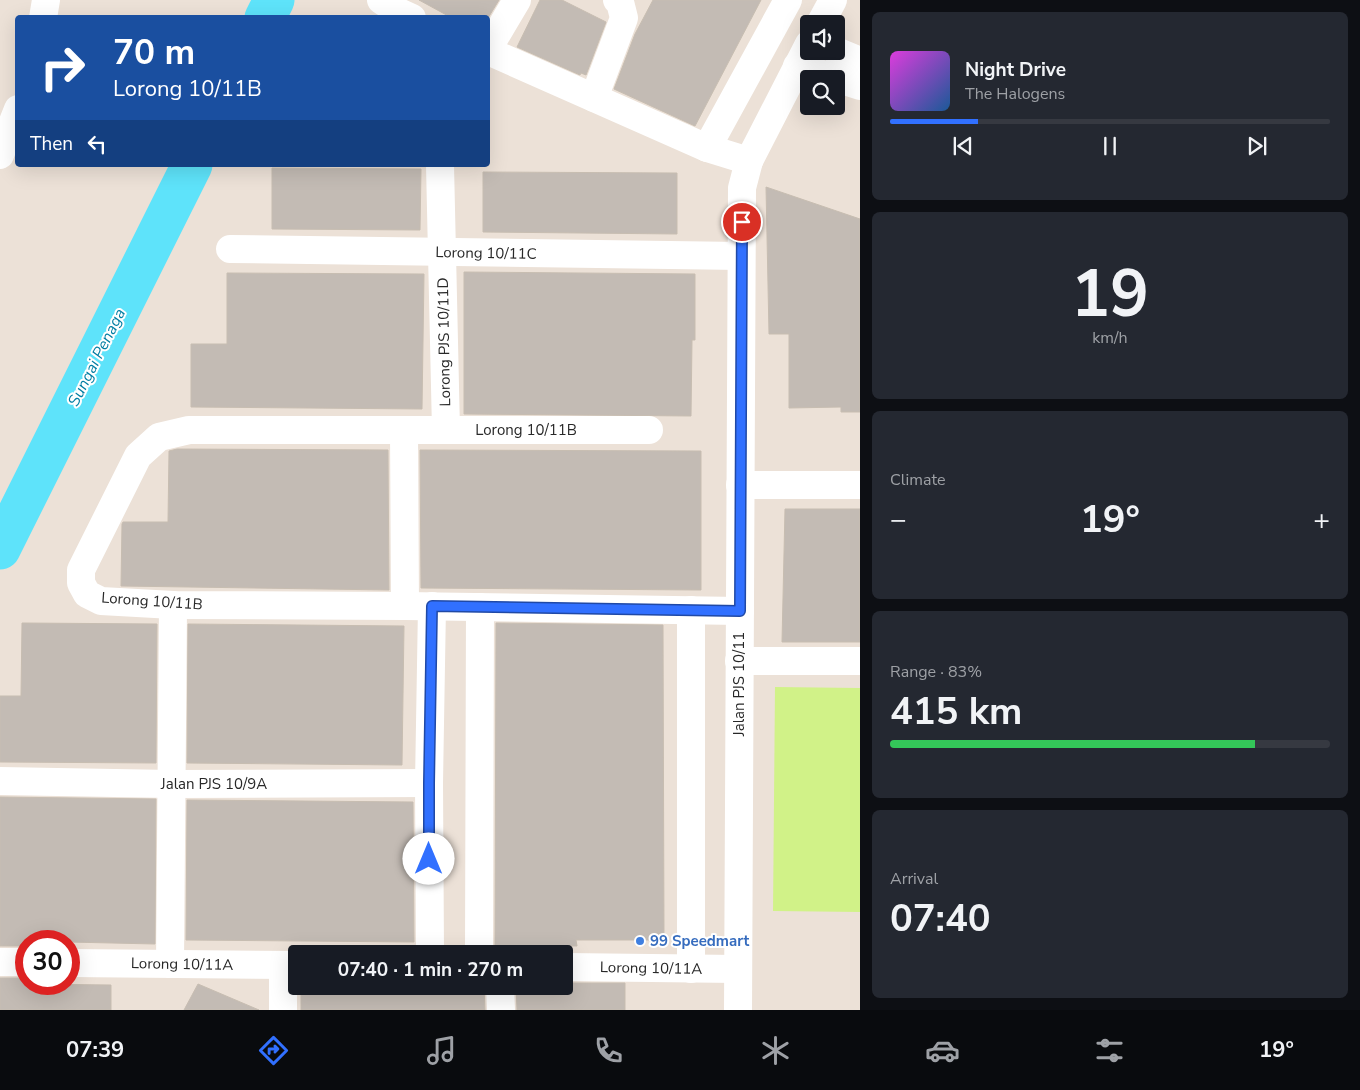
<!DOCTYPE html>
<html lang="en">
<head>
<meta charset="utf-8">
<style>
	body { margin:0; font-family:"Nunito Sans",sans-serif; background:#242831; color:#f1f3f6; height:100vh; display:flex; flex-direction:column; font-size:19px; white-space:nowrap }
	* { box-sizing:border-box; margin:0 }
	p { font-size:16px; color:#9ea1a6 }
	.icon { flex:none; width:28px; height:28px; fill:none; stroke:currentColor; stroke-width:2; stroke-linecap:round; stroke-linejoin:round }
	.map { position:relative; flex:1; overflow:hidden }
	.side { display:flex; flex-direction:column; gap:12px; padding:12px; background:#0d0f14; width:500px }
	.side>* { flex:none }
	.banner { position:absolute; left:15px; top:15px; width:475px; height:152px; border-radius:5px; box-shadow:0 5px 20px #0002; background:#1a4fa0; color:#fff; overflow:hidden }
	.buttons { position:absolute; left:800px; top:15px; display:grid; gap:10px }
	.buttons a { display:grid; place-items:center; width:45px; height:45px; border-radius:5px; background:#171b24; box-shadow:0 5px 20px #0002; font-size:25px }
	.speed { position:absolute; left:15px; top:930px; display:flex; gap:10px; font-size:25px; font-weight:700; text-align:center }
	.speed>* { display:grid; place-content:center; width:65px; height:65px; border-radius:50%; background:#171b24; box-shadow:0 5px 20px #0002; line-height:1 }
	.speed .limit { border:8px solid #d22; background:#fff; color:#111 }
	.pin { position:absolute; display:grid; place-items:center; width:42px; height:42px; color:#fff; margin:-21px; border:2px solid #fff; border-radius:50%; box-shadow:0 1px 5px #0007 }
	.me { position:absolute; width:55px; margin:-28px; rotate:0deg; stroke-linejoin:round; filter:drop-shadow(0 0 4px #0008) }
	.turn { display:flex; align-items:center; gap:18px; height:105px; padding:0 15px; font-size:22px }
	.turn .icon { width:65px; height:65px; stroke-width:2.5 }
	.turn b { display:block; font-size:35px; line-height:42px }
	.then { display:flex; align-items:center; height:48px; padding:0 15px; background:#0003; gap:10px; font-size:19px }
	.big { font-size:38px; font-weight:700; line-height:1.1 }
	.side .widget { flex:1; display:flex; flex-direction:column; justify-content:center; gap:8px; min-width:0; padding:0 18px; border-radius:8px; background:#242831 }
	.side .dial { align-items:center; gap:0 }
	.dial b { font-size:65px; line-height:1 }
	.song { display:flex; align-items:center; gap:15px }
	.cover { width:60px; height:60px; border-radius:8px; background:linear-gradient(135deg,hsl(300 70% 55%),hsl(210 70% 35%)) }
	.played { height:5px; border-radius:2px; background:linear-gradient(90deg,#3170ff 20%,#363941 20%) }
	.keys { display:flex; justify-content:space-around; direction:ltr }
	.heat { display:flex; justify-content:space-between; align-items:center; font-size:28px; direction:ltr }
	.charge { height:8px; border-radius:4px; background:linear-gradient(90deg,#34c759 83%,#363941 0) }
	.trip { position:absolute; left:288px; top:945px; width:285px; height:50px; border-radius:5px; background:#171b24; box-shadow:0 5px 20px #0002; font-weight:700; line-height:50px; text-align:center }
	.tab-bar { display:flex; height:80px; justify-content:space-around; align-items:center; background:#090b0e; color:#9ea1a6 }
	.tab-bar .icon { width:35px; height:35px }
	.tab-bar .active { color:#3170ff }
	.tab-bar b { font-size:22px; color:#f1f3f6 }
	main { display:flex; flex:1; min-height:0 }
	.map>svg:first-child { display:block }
	.pitch { fill:#d1f288 }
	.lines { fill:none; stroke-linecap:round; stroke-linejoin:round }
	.river { stroke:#5ee3fa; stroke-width:41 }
	.building { fill:#c3bbb4; stroke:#c7bdb1 }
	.minor { stroke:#fff; stroke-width:28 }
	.route-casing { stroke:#2049a6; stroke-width:12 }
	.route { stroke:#3170ff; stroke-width:9 }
	.shop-dot { fill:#3f7fe0; stroke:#fff; stroke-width:2 }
	.labels { text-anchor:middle; stroke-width:4; stroke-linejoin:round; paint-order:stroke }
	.street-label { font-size:15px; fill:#282828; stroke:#fff }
	.shop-label { font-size:15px; font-weight:bold; fill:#366cbe; stroke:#fff; text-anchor:start }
	.water-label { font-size:16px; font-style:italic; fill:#007ea3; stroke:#fff }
</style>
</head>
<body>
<main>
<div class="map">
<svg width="860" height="1010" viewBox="0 0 860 1010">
	<rect width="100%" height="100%" fill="#ece1d7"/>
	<path class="pitch" d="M 775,687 L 860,688 L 860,912 L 773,911 Z"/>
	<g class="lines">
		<g class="river">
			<path d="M 265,18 L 274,0"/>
			<path d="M 0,549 L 192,165"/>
		</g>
	</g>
	<g class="building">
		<path d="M 419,0 L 499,0 L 488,18 L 452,18 Z"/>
		<path d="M 540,0 L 562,0 L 606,22 L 586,75 L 581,73 L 580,75 L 517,47 Z"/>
		<path d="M 653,0 L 761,0 L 695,126 L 614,89 L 635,34 Z"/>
		<path d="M 272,168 L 421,169 L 420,230 L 272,229 Z"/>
		<path d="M 483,172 L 677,173 L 677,234 L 483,232 Z"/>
		<path d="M 766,187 L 860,219 L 860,412 L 841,412 L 841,407 L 789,408 L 789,334 L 769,334 Z"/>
		<path d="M 464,272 L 695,274 L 695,340 L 692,340 L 691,416 L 464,414 Z"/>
		<path d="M 227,273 L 424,274 L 422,409 L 191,407 L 191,344 L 227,344 Z"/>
		<path d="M 177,449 L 388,450 L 389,590 L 121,586 L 122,524 L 123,522 L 168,522 L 169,451 Z"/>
		<path d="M 420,450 L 701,451 L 701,590 L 421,588 Z"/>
		<path d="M 785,509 L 860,509 L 860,642 L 782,642 Z"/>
		<path d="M 22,623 L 157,624 L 156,763 L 0,762 L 0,696 L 21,696 Z"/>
		<path d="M 496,623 L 663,625 L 664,940 L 576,940 L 577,946 L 495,946 Z"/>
		<path d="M 188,624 L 404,626 L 402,765 L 187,763 Z"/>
		<path d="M 0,797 L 156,799 L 155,944 L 26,941 L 26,946 L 0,946 Z"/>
		<path d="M 187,800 L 413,802 L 414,942 L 186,940 Z"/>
		<path d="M 0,978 L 26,978 L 26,984 L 111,985 L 111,1010 L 0,1010 Z"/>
		<path d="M 564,983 L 625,983 L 625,1010 L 517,1010 L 516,986 L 564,986 Z"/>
		<path d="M 198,984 L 259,1010 L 184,1010 Z"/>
		<path d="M 301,986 L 484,986 L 485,1010 L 301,1010 Z"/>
	</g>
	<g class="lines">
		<g class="minor">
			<path d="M 381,0 L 399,12 L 412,18"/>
			<path d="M 43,18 L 46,0"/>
			<path d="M 820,24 L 833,0"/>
			<path d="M 488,49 L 517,0"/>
			<path d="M 488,51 L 707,148 L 749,161"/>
			<path d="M 836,51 L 860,61"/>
			<path d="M 797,66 L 860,86"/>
			<path d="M 594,98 L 624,18 L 620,2 L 617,0"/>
			<path d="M 707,148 L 788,0"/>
			<path d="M 0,155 L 18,109"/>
			<path d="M 440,165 L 446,430"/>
			<path d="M 230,249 L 741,256"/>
			<path d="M 404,430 L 405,606"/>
			<path d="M 649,430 L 189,430 L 159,437 L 138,456 L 81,570 L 81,583 L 87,594 L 101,601 L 173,605 L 405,606 L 740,611"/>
			<path d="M 740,485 L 860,485"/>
			<path d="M 691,610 L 691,969"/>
			<path d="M 739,661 L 860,661"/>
			<path d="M 0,781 L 172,784 L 429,783"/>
			<path d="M 430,954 L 429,783 L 432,606"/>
			<path d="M 479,954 L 480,607"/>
			<path d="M 0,962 L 26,962"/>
			<path d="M 69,963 L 296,965"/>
			<path d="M 170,964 L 173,605"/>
			<path d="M 283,965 L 283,1010"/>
			<path d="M 564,967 L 738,969"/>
			<path d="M 500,986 L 501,1010"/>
			<path d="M 738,1010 L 742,188 L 749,161 L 809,44"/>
		</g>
	</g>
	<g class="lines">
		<defs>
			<path id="route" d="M 429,859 L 429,783 L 432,606 L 740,611 L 742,222"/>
		</defs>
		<use href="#route" class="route-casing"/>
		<use href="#route" class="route"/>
	</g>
	<circle class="shop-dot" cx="640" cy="941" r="5"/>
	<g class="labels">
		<g class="street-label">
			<text transform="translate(486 253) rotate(1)" y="5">Lorong 10/11C</text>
			<text transform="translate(444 342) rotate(-91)" y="5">Lorong PJS 10/11D</text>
			<text x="526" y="435">Lorong 10/11B</text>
			<text transform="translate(152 601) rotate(4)" y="5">Lorong 10/11B</text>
			<text transform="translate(739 684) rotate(-90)" y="5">Jalan PJS 10/11</text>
			<text x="214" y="789">Jalan PJS 10/9A</text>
			<text transform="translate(182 964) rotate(1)" y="5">Lorong 10/11A</text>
			<text transform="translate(651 968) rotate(1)" y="5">Lorong 10/11A</text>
		</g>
		<g class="shop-label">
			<text x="650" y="946">99 Speedmart</text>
		</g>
		<g class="water-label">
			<text transform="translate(96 357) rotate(-63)" y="6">Sungai Penaga</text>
		</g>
	</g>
</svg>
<div class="buttons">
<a><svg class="icon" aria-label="sound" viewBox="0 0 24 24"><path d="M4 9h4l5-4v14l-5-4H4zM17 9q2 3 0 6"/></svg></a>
<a><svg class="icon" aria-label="search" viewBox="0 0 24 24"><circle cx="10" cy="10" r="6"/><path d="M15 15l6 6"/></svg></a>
</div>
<div class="speed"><div class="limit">30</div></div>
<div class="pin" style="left:742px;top:222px;background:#d93025"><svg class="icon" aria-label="arrive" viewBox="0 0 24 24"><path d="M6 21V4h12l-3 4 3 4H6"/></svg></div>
<svg class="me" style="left:429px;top:859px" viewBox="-20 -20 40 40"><circle r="19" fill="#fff"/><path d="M0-13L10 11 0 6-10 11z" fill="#3170ff"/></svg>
<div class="trip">07:40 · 1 min · 270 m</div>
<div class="banner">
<div class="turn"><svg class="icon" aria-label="right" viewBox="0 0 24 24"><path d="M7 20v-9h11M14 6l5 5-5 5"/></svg><div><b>70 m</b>Lorong 10/11B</div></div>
<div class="then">Then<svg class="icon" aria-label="left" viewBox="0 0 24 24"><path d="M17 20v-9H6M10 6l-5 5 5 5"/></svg></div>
</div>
</div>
<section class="side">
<div class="widget">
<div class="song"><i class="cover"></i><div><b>Night Drive</b><p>The Halogens</p></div></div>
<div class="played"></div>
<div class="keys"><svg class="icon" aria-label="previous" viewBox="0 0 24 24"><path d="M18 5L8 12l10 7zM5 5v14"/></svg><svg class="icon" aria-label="pause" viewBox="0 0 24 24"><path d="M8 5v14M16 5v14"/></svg><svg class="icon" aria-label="next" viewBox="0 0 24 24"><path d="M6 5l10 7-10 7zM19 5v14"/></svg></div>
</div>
<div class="widget dial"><b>19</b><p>km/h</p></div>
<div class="widget"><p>Climate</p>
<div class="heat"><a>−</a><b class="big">19°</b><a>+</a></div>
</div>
<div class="widget"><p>Range · 83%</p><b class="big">415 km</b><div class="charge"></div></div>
<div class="widget"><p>Arrival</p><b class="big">07:40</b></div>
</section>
</main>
<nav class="tab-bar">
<b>07:39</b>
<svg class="icon active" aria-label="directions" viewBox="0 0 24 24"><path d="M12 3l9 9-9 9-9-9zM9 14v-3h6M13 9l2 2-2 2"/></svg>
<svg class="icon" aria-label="music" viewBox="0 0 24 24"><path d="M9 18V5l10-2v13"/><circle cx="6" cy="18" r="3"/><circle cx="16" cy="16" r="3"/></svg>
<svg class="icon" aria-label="phone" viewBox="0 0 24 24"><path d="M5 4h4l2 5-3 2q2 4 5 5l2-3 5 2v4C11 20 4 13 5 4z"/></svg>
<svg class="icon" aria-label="climate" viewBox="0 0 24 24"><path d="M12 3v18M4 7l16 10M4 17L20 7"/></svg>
<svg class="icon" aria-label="car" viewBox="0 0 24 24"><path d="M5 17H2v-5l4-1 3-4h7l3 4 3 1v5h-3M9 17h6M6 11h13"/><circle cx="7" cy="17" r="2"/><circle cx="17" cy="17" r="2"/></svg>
<svg class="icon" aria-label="filters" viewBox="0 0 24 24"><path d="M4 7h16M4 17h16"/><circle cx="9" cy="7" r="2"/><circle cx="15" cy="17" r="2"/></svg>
<b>19°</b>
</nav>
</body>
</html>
